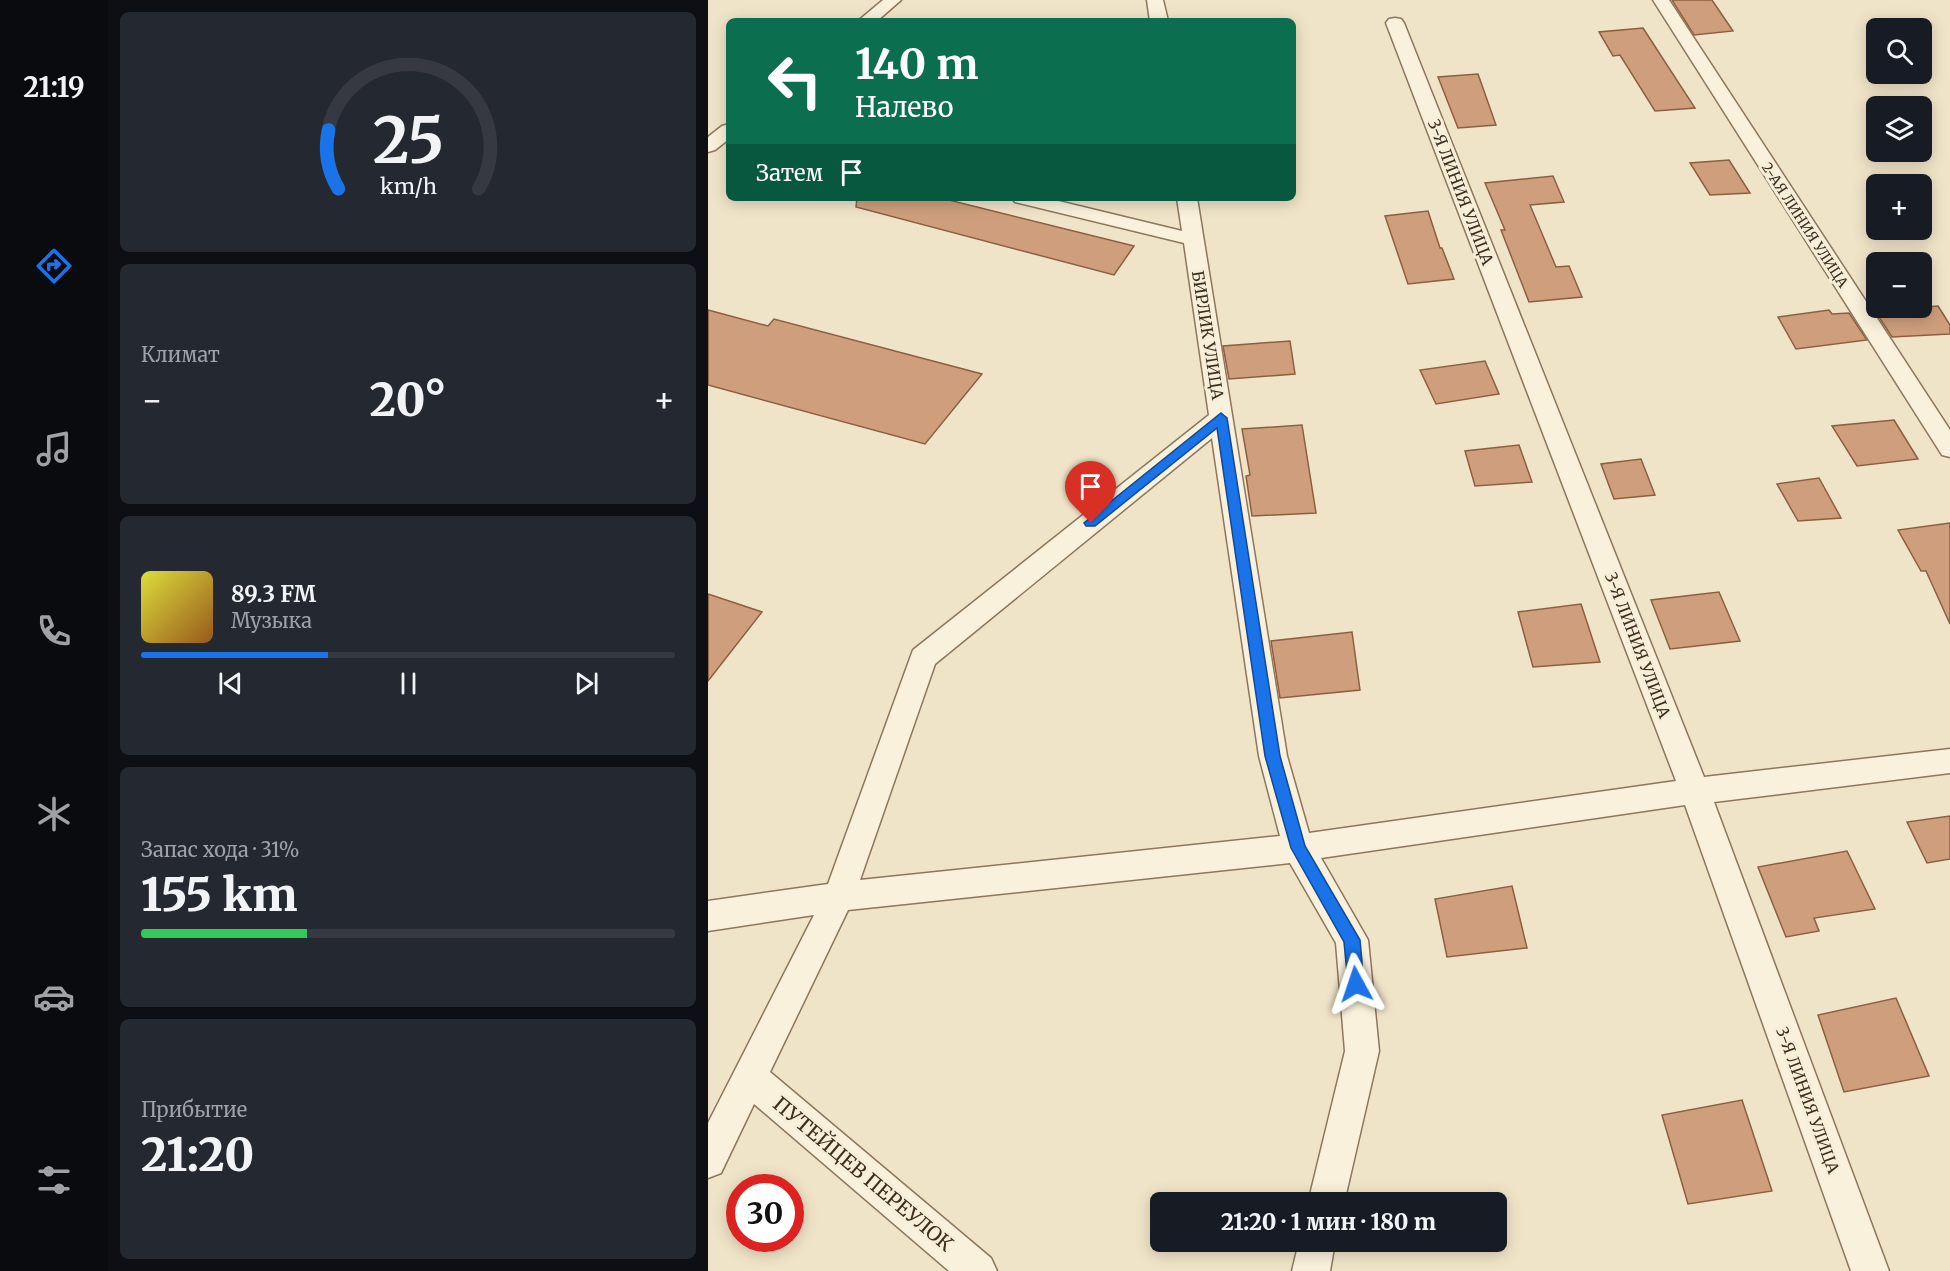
<!DOCTYPE html>
<html lang="ru">
<head>
<meta charset="utf-8">
<style>
	body { margin:0; font-family:Merriweather,serif; background:#242831; color:#f1f3f6; height:100vh; display:flex; flex-direction:column; font-size:22px; white-space:nowrap }
	* { box-sizing:border-box; margin:0 }
	p { font-size:20px; color:#9ea1a6 }
	.icon { flex:none; width:33px; height:33px; fill:none; stroke:currentColor; stroke-width:2; stroke-linecap:round; stroke-linejoin:round }
	.map { position:relative; flex:1; overflow:hidden }
	.details { display:flex; flex-direction:column; gap:12px; padding:12px; background:#0d0f14; width:600px }
	.details>* { flex:none }
	.hud { position:absolute; left:18px; top:18px; width:570px; height:183px; border-radius:9px; box-shadow:0 3px 15px #0003; background:#0b6e4f; color:#fff; overflow:hidden }
	.tools { position:absolute; left:1158px; top:18px; display:grid; gap:12px }
	.tools a { display:grid; place-items:center; width:66px; height:66px; border-radius:9px; background:#171b24; box-shadow:0 3px 15px #0003; font-size:30px }
	.speed { position:absolute; left:18px; top:1174px; display:flex; gap:12px; font-size:30px; font-weight:700; text-align:center }
	.speed>* { display:grid; place-content:center; width:78px; height:78px; border-radius:50%; background:#171b24; box-shadow:0 3px 15px #0003; line-height:1 }
	.speed .limit { border:9px solid #d22; background:#fff; color:#111 }
	.pin { position:absolute; display:grid; place-items:center; width:51px; height:51px; color:#fff; margin:-62px -26px; border-radius:50% 50% 50% 0; rotate:-45deg; box-shadow:0 0 6px #0007 }
	.pin .icon { rotate:45deg }
	.me { position:absolute; width:66px; margin:-33px; rotate:355deg; stroke-linejoin:round; filter:drop-shadow(0 0 4px #0008) }
	.turn { display:flex; align-items:center; gap:21px; height:126px; padding:0 30px; font-size:27px }
	.turn .icon { width:78px; height:78px; stroke-width:2.5 }
	.turn b { display:block; font-size:42px; line-height:51px }
	.then { display:flex; align-items:center; height:57px; padding:0 30px; background:#0003; gap:12px; font-size:22px }
	.big { font-size:45px; font-weight:800; line-height:1.1 }
	.details .widget { flex:1; display:flex; flex-direction:column; justify-content:center; gap:9px; min-width:0; padding:0 21px; border-radius:9px; background:#242831 }
	.details .dial { align-items:center; gap:0 }
	.dial svg { height:156px; overflow:visible; fill:none; stroke:#363941; stroke-width:7; stroke-linecap:round; text-anchor:middle }
	.dial text { fill:#f1f3f6; stroke:none }
	.song { display:flex; align-items:center; gap:18px }
	.cover { width:72px; height:72px; border-radius:9px; background:linear-gradient(135deg,hsl(60 70% 55%),hsl(30 70% 35%)) }
	.played { height:6px; border-radius:3px; background:linear-gradient(90deg,#1a73e8 35%,#363941 35%) }
	.keys { display:flex; justify-content:space-around; direction:ltr }
	.heat { display:flex; justify-content:space-between; align-items:center; font-size:33px; direction:ltr }
	.charge { height:9px; border-radius:4px; background:linear-gradient(90deg,#34c759 31%,#363941 0) }
	.trip { position:absolute; left:442px; top:1192px; width:357px; height:60px; border-radius:9px; background:#171b24; box-shadow:0 3px 15px #0003; font-weight:800; line-height:60px; text-align:center }
	main { display:flex; flex:1; min-height:0 }
	.menu { display:flex; flex-direction:column; width:108px; justify-content:space-around; align-items:center; background:#090b0e; color:#9ea1a6 }
	.menu .icon { width:42px; height:42px }
	.menu .current { color:#1a73e8 }
	.menu b { font-size:27px; color:#f1f3f6 }
	.map>svg:first-child { display:block }
	.building { fill:#cf9f7d; stroke:#8d5f41; stroke-width:1.5 }
	.lines { fill:none; stroke-linecap:round; stroke-linejoin:round }
	.street-casing { stroke:#8d765c; stroke-width:3 }
	.street { fill:#faf1dc; fill-rule:evenodd }
	.route { fill:#1a73e8; stroke:#114b97; stroke-width:1.5 }
	.labels { text-anchor:middle; stroke-width:6; stroke-linejoin:round; paint-order:stroke }
	.far-street-label { font-size:14px; fill:#3d2e20; stroke:#f7eed8 }
	.street-label { font-size:16px; fill:#3d2e20; stroke:#f7eed8 }
	.near-street-label { font-size:20px; fill:#3d2e20; stroke:#f7eed8 }
</style>
</head>
<body>
<main>
<nav class="menu">
<b>21:19</b>
<svg class="icon current" aria-label="directions" viewBox="0 0 24 24"><path d="M12 3l9 9-9 9-9-9zM9 14v-3h6M13 9l2 2-2 2"/></svg>
<svg class="icon" aria-label="music" viewBox="0 0 24 24"><path d="M9 18V5l10-2v13"/><circle cx="6" cy="18" r="3"/><circle cx="16" cy="16" r="3"/></svg>
<svg class="icon" aria-label="phone" viewBox="0 0 24 24"><path d="M5 4h4l2 5-3 2q2 4 5 5l2-3 5 2v4C11 20 4 13 5 4z"/></svg>
<svg class="icon" aria-label="climate" viewBox="0 0 24 24"><path d="M12 3v18M4 7l16 10M4 17L20 7"/></svg>
<svg class="icon" aria-label="car" viewBox="0 0 24 24"><path d="M5 17H2v-5l4-1 3-4h7l3 4 3 1v5h-3M9 17h6M6 11h13"/><circle cx="7" cy="17" r="2"/><circle cx="17" cy="17" r="2"/></svg>
<svg class="icon" aria-label="filters" viewBox="0 0 24 24"><path d="M4 7h16M4 17h16"/><circle cx="9" cy="7" r="2"/><circle cx="15" cy="17" r="2"/></svg>
</nav>
<section class="details">
<div class="widget dial"><svg viewBox="0 0 100 80">
<path d="M14 69A42 42 0 1 1 86 69"/>
<path d="M14 69A42 42 0 0 1 9 39" stroke="#1a73e8"/>
<text x="50" y="56" font-size="32" font-weight="700">25</text>
<text x="50" y="72" font-size="11">km/h</text>
</svg></div>
<div class="widget"><p>Климат</p>
<div class="heat"><a>−</a><b class="big">20°</b><a>+</a></div>
</div>
<div class="widget">
<div class="song"><i class="cover"></i><div><b>89.3 FM</b><p>Музыка</p></div></div>
<div class="played"></div>
<div class="keys"><svg class="icon" aria-label="previous" viewBox="0 0 24 24"><path d="M18 5L8 12l10 7zM5 5v14"/></svg><svg class="icon" aria-label="pause" viewBox="0 0 24 24"><path d="M8 5v14M16 5v14"/></svg><svg class="icon" aria-label="next" viewBox="0 0 24 24"><path d="M6 5l10 7-10 7zM19 5v14"/></svg></div>
</div>
<div class="widget"><p>Запас хода · 31%</p><b class="big">155 km</b><div class="charge"></div></div>
<div class="widget"><p>Прибытие</p><b class="big">21:20</b></div>
</section>
<div class="map">
<svg width="1242" height="1271" viewBox="0 0 1242 1271">
	<rect width="100%" height="100%" fill="#f0e4c8"/>
	<g class="building">
		<path d="M 964,0 L 1004,0 L 1025,31 L 986,35 Z"/>
		<path d="M 935,28 L 987,108 L 947,111 L 912,55 L 905,56 L 891,32 Z"/>
		<path d="M 770,74 L 788,125 L 750,128 L 730,77 Z"/>
		<path d="M 1021,160 L 1042,193 L 1002,195 L 982,163 Z"/>
		<path d="M 845,176 L 856,202 L 822,205 L 848,267 L 861,266 L 874,297 L 821,302 L 793,230 L 797,230 L 777,183 Z"/>
		<path d="M 149,198 L 233,198 L 426,246 L 406,275 L 148,207 Z"/>
		<path d="M 720,211 L 732,248 L 734,248 L 746,279 L 700,284 L 677,216 Z"/>
		<path d="M 1230,306 L 1242,325 L 1242,334 L 1184,337 L 1167,311 Z"/>
		<path d="M 0,310 L 60,326 L 66,319 L 274,374 L 217,444 L 0,385 Z"/>
		<path d="M 1121,310 L 1124,314 L 1141,313 L 1159,340 L 1088,349 L 1070,317 Z"/>
		<path d="M 582,341 L 587,374 L 521,379 L 515,346 Z"/>
		<path d="M 777,361 L 791,394 L 728,404 L 712,370 Z"/>
		<path d="M 1186,420 L 1210,459 L 1149,466 L 1124,426 Z"/>
		<path d="M 594,425 L 608,513 L 544,516 L 538,476 L 542,475 L 534,429 Z"/>
		<path d="M 811,445 L 824,482 L 767,486 L 757,451 Z"/>
		<path d="M 933,459 L 947,495 L 906,499 L 893,464 Z"/>
		<path d="M 1111,478 L 1133,518 L 1090,521 L 1069,484 Z"/>
		<path d="M 1242,523 L 1242,624 L 1218,571 L 1213,571 L 1190,530 Z"/>
		<path d="M 1011,592 L 1032,641 L 962,649 L 943,600 Z"/>
		<path d="M 0,594 L 54,612 L 0,681 Z"/>
		<path d="M 873,604 L 892,662 L 825,667 L 810,612 Z"/>
		<path d="M 644,632 L 652,690 L 572,698 L 563,641 Z"/>
		<path d="M 1242,816 L 1242,859 L 1219,863 L 1199,822 Z"/>
		<path d="M 1139,851 L 1167,909 L 1106,918 L 1111,931 L 1078,937 L 1050,867 Z"/>
		<path d="M 804,886 L 819,948 L 739,957 L 727,899 Z"/>
		<path d="M 1188,998 L 1221,1076 L 1136,1092 L 1110,1015 Z"/>
		<path d="M 1034,1100 L 1064,1191 L 980,1204 L 954,1115 Z"/>
	</g>
	<g class="lines">
		<defs>
			<g id="street">
				<path d="M 175,0 L 193,0 L 169,21 L 150,21 Z"/>
				<path d="M 439,0 L 455,0 L 460,21 L 442,21 Z"/>
				<path d="M 945,0 L 961,0 L 1242,430 L 1242,457 L 1234,455 Z"/>
				<path d="M 687,18 L 693,19 L 696,23 L 996,777 L 1242,749 L 1242,773 L 1006,802 L 1181,1271 L 1143,1271 L 977,805 L 613,858 L 660,940 L 671,1051 L 636,1203 L 600,1203 L 637,1051 L 628,943 L 582,863 L 140,910 L 62,1072 L 283,1258 L 289,1271 L 241,1271 L 46,1104 L 13,1173 L 0,1178 L 0,1123 L 106,915 L 0,931 L 0,901 L 120,884 L 205,650 L 501,415 L 476,243 L 307,202 L 304,198 L 338,198 L 474,231 L 469,198 L 489,198 L 579,756 L 601,833 L 968,781 L 678,23 L 681,19 ZM 504,438 L 551,756 L 572,836 L 152,880 L 227,664 Z"/>
				<path d="M 21,124 L 21,139 L 7,150 L 0,152 L 0,137 L 14,126 Z"/>
				<path d="M 591,1242 L 627,1242 L 622,1271 L 584,1271 Z"/>
			</g>
		</defs>
		<use href="#street" class="street-casing"/>
		<use href="#street" class="street"/>
	</g>
	<path class="route" d="M 513,413 L 519,418 L 572,756 L 597,846 L 652,940 L 656,984 L 654,990 L 648,992 L 642,990 L 640,984 L 636,942 L 583,848 L 557,756 L 509,428 L 387,526 L 378,526 L 376,523 Z"/>
	<g class="labels">
		<g class="far-street-label">
			<text transform="translate(1097 225) rotate(57)" y="5">2-АЯ ЛИНИЯ УЛИЦА</text>
		</g>
		<g class="street-label">
			<text transform="translate(753 192) rotate(69)" y="6">3-Я ЛИНИЯ УЛИЦА</text>
			<text transform="translate(500 335) rotate(81)" y="6">БИРЛИК УЛИЦА</text>
			<text transform="translate(930 645) rotate(69)" y="6">3-Я ЛИНИЯ УЛИЦА</text>
			<text transform="translate(1100 1100) rotate(70)" y="6">3-Я ЛИНИЯ УЛИЦА</text>
		</g>
		<g class="near-street-label">
			<text transform="translate(155 1174) rotate(40)" y="7">ПУТЕЙЦЕВ ПЕРЕУЛОК</text>
		</g>
	</g>
</svg>
<div class="tools">
<a><svg class="icon" aria-label="search" viewBox="0 0 24 24"><circle cx="10" cy="10" r="6"/><path d="M15 15l6 6"/></svg></a>
<a><svg class="icon" aria-label="layers" viewBox="0 0 24 24"><path d="M12 4l9 5-9 5-9-5zM3 14l9 5 9-5"/></svg></a>
<a>+</a>
<a>−</a>
</div>
<div class="speed"><div class="limit">30</div></div>
<div class="pin" style="left:383px;top:523px;background:#d93025"><svg class="icon" aria-label="arrive" viewBox="0 0 24 24"><path d="M6 21V4h12l-3 4 3 4H6"/></svg></div>
<svg class="me" style="left:648px;top:984px" viewBox="-20 -20 40 40"><path d="M0-17L14 15 0 8-14 15z" fill="#1a73e8" stroke="#fff" stroke-width="4"/></svg>
<div class="trip">21:20 · 1 мин · 180 m</div>
<div class="hud">
<div class="turn"><svg class="icon" aria-label="left" viewBox="0 0 24 24"><path d="M17 20v-9H6M10 6l-5 5 5 5"/></svg><div><b>140 m</b>Налево</div></div>
<div class="then">Затем<svg class="icon" aria-label="arrive" viewBox="0 0 24 24"><path d="M6 21V4h12l-3 4 3 4H6"/></svg></div>
</div>
</div>
</main>
</body>
</html>
